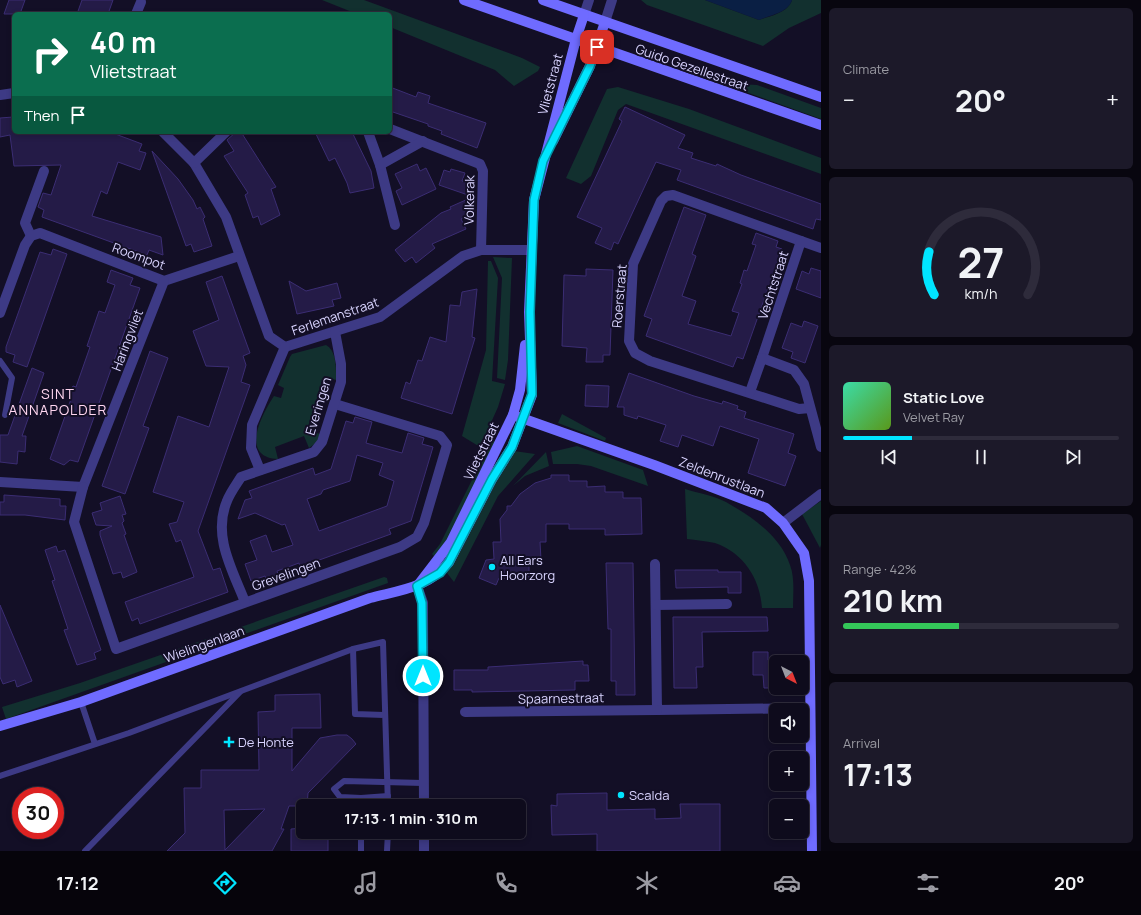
<!DOCTYPE html>
<html lang="en">
<head>
<meta charset="utf-8">
<style>
	body { margin:0; font-family:Manrope,sans-serif; background:#1c1929; color:#f1f3f6; height:100vh; display:flex; flex-direction:column; font-size:15px; white-space:nowrap }
	* { box-sizing:border-box; margin:0 }
	p { font-size:13px; color:#9b9ba3 }
	.icon { flex:none; width:22px; height:22px; fill:none; stroke:currentColor; stroke-width:2; stroke-linecap:round; stroke-linejoin:round }
	.map { position:relative; flex:1; overflow:hidden }
	.details { display:flex; flex-direction:column; gap:8px; padding:8px; background:#08060f; width:320px }
	.details>* { flex:none }
	.hud { position:absolute; left:12px; top:12px; width:380px; height:122px; border-radius:6px; box-shadow:0 2px 6px #0003,0 0 0 1px #2e2b3b; background:#0b6e4f; color:#fff; overflow:hidden }
	.needle { width:26px; rotate:138deg }
	.buttons { position:absolute; left:769px; top:655px; display:grid; gap:8px }
	.buttons a { display:grid; place-items:center; width:40px; height:40px; border-radius:6px; background:#0e0b1c; box-shadow:0 2px 6px #0003,0 0 0 1px #2e2b3b; font-size:20px }
	.speed { position:absolute; left:12px; top:787px; display:flex; gap:8px; font-size:20px; font-weight:700; text-align:center }
	.speed>* { display:grid; place-content:center; width:52px; height:52px; border-radius:50%; background:#0e0b1c; box-shadow:0 2px 6px #0003,0 0 0 1px #2e2b3b; line-height:1 }
	.speed .limit { border:6px solid #d22; background:#fff; color:#111 }
	.pin { position:absolute; display:grid; place-items:center; width:34px; height:34px; color:#fff; margin:-17px; border-radius:8px; box-shadow:0 2px 6px #0006 }
	.me { position:absolute; width:44px; margin:-22px; rotate:0deg; stroke-linejoin:round; filter:drop-shadow(0 0 3px #0008) }
	.turn { display:flex; align-items:center; gap:14px; height:84px; padding:0 12px; font-size:18px }
	.turn .icon { width:52px; height:52px; stroke-width:2.5 }
	.turn b { display:block; font-size:28px; line-height:34px }
	.then { display:flex; align-items:center; height:38px; padding:0 12px; background:#0003; gap:8px; font-size:15px }
	.big { font-size:30px; font-weight:700; line-height:1.1 }
	.details .widget { flex:1; display:flex; flex-direction:column; justify-content:center; gap:6px; min-width:0; padding:0 14px; border-radius:6px; background:#1c1929 }
	.details .dial { align-items:center; gap:0 }
	.dial svg { height:104px; overflow:visible; fill:none; stroke:#2e2b3b; stroke-width:7; stroke-linecap:round; text-anchor:middle }
	.dial text { fill:#f1f3f6; stroke:none }
	.song { display:flex; align-items:center; gap:12px }
	.cover { width:48px; height:48px; border-radius:6px; background:linear-gradient(135deg,hsl(160 70% 55%),hsl(90 70% 35%)) }
	.played { height:4px; border-radius:2px; background:linear-gradient(90deg,#00e5ff 25%,#2e2b3b 25%) }
	.keys { display:flex; justify-content:space-around; direction:ltr }
	.heat { display:flex; justify-content:space-between; align-items:center; font-size:22px; direction:ltr }
	.charge { height:6px; border-radius:3px; background:linear-gradient(90deg,#34c759 42%,#2e2b3b 0) }
	.trip { position:absolute; left:296px; top:799px; width:230px; height:40px; border-radius:6px; background:#0e0b1c; box-shadow:0 2px 6px #0003,0 0 0 1px #2e2b3b; font-weight:700; line-height:40px; text-align:center }
	.tab-bar { display:flex; height:64px; justify-content:space-around; align-items:center; background:#06040b; color:#9b9ba3 }
	.tab-bar .icon { width:28px; height:28px }
	.tab-bar .selected { color:#00e5ff }
	.tab-bar b { font-size:18px; color:#f1f3f6 }
	main { display:flex; flex:1; min-height:0 }
	.map>svg:first-child { display:block }
	.green { fill:#12302f }
	.water { fill:#0a1f44 }
	.building { fill:#241b47; stroke:#3b2d73; fill-rule:evenodd }
	.lines { fill:none; stroke-linecap:round; stroke-linejoin:round }
	.lane { stroke:#3d3a85; stroke-width:6 }
	.street { stroke:#3d3a85; stroke-width:10 }
	.secondary { stroke:#6f6bff; stroke-width:10 }
	.route-casing { stroke:#0095a6; stroke-width:10 }
	.route { stroke:#00e5ff; stroke-width:7 }
	.poi-dot { fill:#00e5ff; stroke:#130f26; stroke-width:1.5 }
	.labels { text-anchor:middle; stroke-width:4; stroke-linejoin:round; paint-order:stroke }
	.street-label { font-size:13px; fill:#d9d4ff; stroke:#130f26 }
	.poi-label { font-size:13px; fill:#d9d4ff; stroke:#130f26; text-anchor:start }
	.neighbourhood-label { font-size:14px; letter-spacing:1px; fill:#ffd6f0; stroke:#130f26 }
</style>
</head>
<body>
<main>
<div class="map">
<svg width="821" height="851" viewBox="0 0 821 851">
	<rect width="100%" height="100%" fill="#130f26"/>
	<g class="green">
		<path d="M 322,0 L 364,0 L 522,58 L 540,67 L 538,71 L 514,86 L 495,70 L 390,27 L 390,14 L 357,14 Z"/>
		<path d="M 641,0 L 705,0 L 759,20 C 770,16 788,13 792,0 L 821,0 L 821,13 L 789,28 L 763,46 L 647,5 Z"/>
		<path d="M 721,83 L 757,85 L 821,108 L 821,119 Z"/>
		<path d="M 618,87 L 689,109 L 821,158 L 821,174 L 626,104 L 618,110 L 591,176 L 581,184 L 566,178 L 607,89 Z"/>
		<path d="M 493,257 L 512,258 L 508,360 L 505,380 L 497,378 L 502,278 Z"/>
		<path d="M 488,261 L 491,261 L 498,278 L 492,381 L 505,384 L 498,407 L 480,447 L 462,436 L 486,350 Z"/>
		<path d="M 326,345 C 337,351 336,369 336,380 L 324,376 L 307,430 L 320,434 L 317,442 L 309,448 L 304,436 L 275,447 L 278,459 C 239,457 262,414 274,396 L 281,398 L 284,388 L 278,385 L 290,357 L 292,354 Z"/>
		<path d="M 562,414 L 606,438 L 605,441 L 558,423 Z"/>
		<path d="M 492,440 L 496,442 L 448,540 L 434,556 L 432,554 L 440,544 Z"/>
		<path d="M 577,446 L 643,470 L 648,486 L 591,466 L 577,464 L 553,464 L 551,452 Z"/>
		<path d="M 514,451 L 535,454 L 498,496 L 454,582 L 447,573 L 455,561 L 495,481 Z"/>
		<path d="M 546,452 L 549,466 L 525,476 L 513,486 Z"/>
		<path d="M 685,489 C 698,493 715,496 726,502 C 752,517 780,535 790,565 C 795,578 793,594 793,608 L 762,608 C 760,579 744,553 715,543 C 706,541 696,540 687,539 Z"/>
		<path d="M 821,501 L 821,545 L 820,548 L 802,514 Z"/>
		<path d="M 384,577 L 387,578 L 388,583 L 6,719 L 2,707 L 80,683 Z"/>
	</g>
	<path class="water" d="M 705,0 L 792,0 C 788,13 770,15 759,20 Z"/>
	<g class="building">
		<path d="M 9,0 L 25,0 L 20,14 L 4,14 Z"/>
		<path d="M 82,0 L 113,0 L 108,14 L 77,14 Z"/>
		<path d="M 390,87 L 416,97 L 418,92 L 430,96 L 428,103 L 486,123 L 477,148 L 441,134 L 442,131 L 428,126 L 428,124 L 390,111 Z"/>
		<path d="M 625,107 L 685,135 L 678,148 L 693,153 L 691,158 L 716,166 L 717,164 L 741,175 L 821,204 L 821,220 L 816,219 L 813,229 L 677,180 L 681,170 L 656,162 L 618,244 L 614,242 L 611,250 L 595,243 L 602,228 L 577,217 L 622,121 L 619,119 Z"/>
		<path d="M 13,117 L 14,132 L 110,132 L 142,144 L 139,151 L 146,153 L 140,170 L 118,162 L 107,194 L 101,191 L 92,216 L 161,237 L 163,255 L 149,250 L 147,255 L 42,217 L 44,210 L 38,207 L 43,193 L 51,195 L 61,165 L 14,166 L 10,135 L 0,137 L 0,118 Z"/>
		<path d="M 236,132 L 241,132 L 276,187 L 271,189 L 280,215 L 261,225 L 258,216 L 253,218 L 245,195 L 248,193 L 224,156 L 234,151 L 227,140 Z"/>
		<path d="M 315,132 L 352,132 L 371,171 L 374,188 L 350,193 L 347,183 L 335,158 L 329,161 Z"/>
		<path d="M 152,151 L 178,179 L 193,200 L 197,209 L 200,207 L 205,217 L 203,219 L 212,246 L 194,252 L 191,244 L 186,246 Z"/>
		<path d="M 417,164 L 420,171 L 426,168 L 436,189 L 402,205 L 396,191 L 402,188 L 395,174 Z"/>
		<path d="M 451,169 L 465,173 L 462,181 L 468,183 L 468,195 L 439,185 L 444,170 L 450,172 Z"/>
		<path d="M 468,199 L 467,216 L 461,219 L 466,229 L 432,244 L 435,248 L 416,263 L 412,257 L 405,262 L 395,250 L 441,213 L 451,209 L 450,207 Z"/>
		<path d="M 684,207 L 706,215 L 692,254 L 696,256 L 682,296 L 696,301 L 688,324 L 731,336 L 739,313 L 732,311 L 742,284 L 740,283 L 744,270 L 747,271 L 756,245 L 752,244 L 756,233 L 778,241 L 776,247 L 782,249 L 743,359 L 737,357 L 733,367 L 646,336 L 652,319 L 644,316 Z"/>
		<path d="M 53,249 L 67,254 L 27,367 L 13,362 L 15,355 L 6,352 L 6,347 L 40,252 L 51,255 Z"/>
		<path d="M 811,268 L 821,271 L 821,298 L 796,289 L 802,271 L 809,274 Z"/>
		<path d="M 586,269 L 613,270 L 610,355 L 603,355 L 603,362 L 586,362 L 587,348 L 562,346 L 564,275 L 586,276 Z"/>
		<path d="M 111,270 L 133,278 L 130,285 L 140,288 L 78,462 L 70,460 L 64,465 L 50,459 L 71,399 L 68,398 L 73,386 L 76,387 L 90,347 L 87,346 L 99,311 L 105,313 L 115,285 L 107,282 Z"/>
		<path d="M 222,276 L 250,353 L 243,356 L 246,365 L 241,382 L 250,385 L 198,531 L 213,570 L 220,568 L 228,592 L 140,624 L 138,618 L 132,621 L 125,602 L 194,577 L 181,540 L 176,542 L 169,524 L 177,522 L 184,502 L 153,492 L 178,416 L 209,427 L 229,367 L 206,366 L 193,331 L 219,320 L 206,282 Z"/>
		<path d="M 289,281 L 306,291 L 337,283 L 341,298 L 332,300 L 334,306 L 297,314 Z"/>
		<path d="M 477,289 L 472,337 L 475,338 L 452,414 L 401,398 L 406,382 L 410,384 L 418,360 L 422,361 L 430,337 L 446,342 L 450,305 L 460,306 L 462,292 Z"/>
		<path d="M 804,321 L 818,326 L 805,363 L 791,358 L 793,352 L 782,348 L 791,323 L 802,327 Z"/>
		<path d="M 150,351 L 168,358 L 143,426 L 149,428 L 125,494 L 102,486 Z"/>
		<path d="M 32,368 L 44,373 L 22,436 L 26,436 L 25,452 L 18,451 L 17,464 L 0,462 L 0,435 L 8,435 Z"/>
		<path d="M 629,373 L 694,396 L 722,404 L 723,401 L 738,406 L 737,409 L 746,412 L 744,418 L 794,434 L 788,453 L 796,456 L 785,486 L 748,473 L 759,439 L 720,426 L 713,446 L 682,435 L 678,447 L 660,441 L 666,425 L 638,416 L 637,419 L 624,415 L 624,407 L 617,407 Z"/>
		<path d="M 586,385 L 609,386 L 608,407 L 585,406 Z"/>
		<path d="M 355,417 L 372,422 L 366,443 L 402,453 L 408,433 L 424,438 L 422,444 L 433,447 L 411,521 L 389,529 L 391,534 L 300,567 L 299,563 L 277,571 L 278,574 L 266,579 L 265,576 L 251,581 L 245,564 L 257,560 L 250,541 L 266,535 L 272,552 L 293,545 L 285,524 L 282,525 L 255,513 L 238,519 L 245,500 L 252,498 L 249,491 L 313,468 L 315,475 L 331,469 L 346,421 L 353,423 ZM 357,455 L 383,463 L 379,475 L 394,481 L 387,506 L 319,531 L 307,499 L 321,494 L 323,490 L 350,481 Z"/>
		<path d="M 551,475 L 569,475 L 569,481 L 587,481 L 587,487 L 605,486 L 605,492 L 623,492 L 623,498 L 641,498 L 642,534 L 605,535 L 605,529 L 569,529 L 569,524 L 546,524 L 546,542 L 540,542 L 541,560 L 529,559 L 529,578 L 499,578 L 496,585 L 479,578 L 486,560 L 494,559 L 493,542 L 501,542 L 500,519 L 507,510 L 507,506 L 511,506 L 520,494 L 535,483 L 551,478 Z"/>
		<path d="M 4,495 L 60,499 L 60,506 L 66,506 L 65,520 L 25,515 L 0,515 L 0,502 L 4,502 Z"/>
		<path d="M 120,496 L 126,514 L 122,515 L 124,521 L 122,523 L 126,534 L 124,535 L 137,572 L 123,578 L 121,572 L 113,574 L 100,535 L 100,531 L 112,526 L 96,525 L 92,513 L 102,510 L 100,503 Z"/>
		<path d="M 56,546 L 58,552 L 65,550 L 101,650 L 94,653 L 96,659 L 77,665 L 64,630 L 68,629 L 52,581 L 55,580 L 45,550 Z"/>
		<path d="M 606,563 L 633,563 L 635,695 L 616,695 L 616,681 L 611,681 L 611,629 L 608,629 Z"/>
		<path d="M 675,570 L 718,570 L 718,572 L 741,572 L 741,593 L 728,593 L 728,587 L 676,588 Z"/>
		<path d="M 0,605 L 32,681 L 17,687 L 15,680 L 3,684 L 0,677 Z"/>
		<path d="M 673,617 L 767,617 L 768,631 L 702,632 L 703,667 L 696,667 L 697,688 L 674,688 Z"/>
		<path d="M 753,652 L 768,652 L 768,660 L 776,660 L 776,688 L 764,688 L 763,675 L 753,675 Z"/>
		<path d="M 583,661 L 583,665 L 588,665 L 589,681 L 575,681 L 575,690 L 472,692 L 472,690 L 454,690 L 454,670 L 488,670 L 488,667 Z"/>
		<path d="M 320,694 L 321,728 L 292,728 L 292,771 L 320,738 L 337,735 L 347,735 L 352,739 L 356,744 L 308,793 L 307,806 L 289,806 L 281,829 L 284,829 L 272,851 L 167,851 L 185,833 L 184,788 L 201,788 L 201,770 L 259,770 L 258,712 L 275,711 L 275,695 ZM 265,809 L 225,850 L 224,810 Z"/>
		<path d="M 607,793 L 607,810 L 655,809 L 655,819 L 681,818 L 680,804 L 720,804 L 720,851 L 597,851 L 597,834 L 552,835 L 551,805 L 557,806 L 557,794 Z"/>
		<path d="M 303,828 L 303,832 L 328,832 L 328,851 L 291,851 L 291,829 Z"/>
	</g>
	<g class="lines">
		<g class="lane">
			<path d="M 0,361 L 12,378 L 5,415"/>
			<path d="M 81,702 L 95,744"/>
			<path d="M 384,715 L 355,714 L 353,649 L 383,642 L 388,806"/>
			<path d="M 0,776 L 129,733 L 353,649"/>
			<path d="M 388,796 L 361,798 L 340,797 L 334,789 L 344,781 L 423,783"/>
			<path d="M 361,798 L 361,806"/>
			<path d="M 361,832 L 361,851"/>
			<path d="M 85,851 L 240,692"/>
			<path d="M 387,851 L 388,832"/>
		</g>
		<g class="street">
			<path d="M 136,14 L 141,2"/>
			<path d="M 584,15 L 589,0"/>
			<path d="M 605,22 L 612,0"/>
			<path d="M 0,95 L 14,93"/>
			<path d="M 390,129 L 480,164 L 483,171 L 481,250"/>
			<path d="M 163,132 L 194,163 L 226,217 L 269,336 L 285,347 L 380,317 L 463,256 L 481,250 L 532,250"/>
			<path d="M 368,132 L 380,165 L 395,225"/>
			<path d="M 194,163 L 226,132"/>
			<path d="M 380,165 L 423,141"/>
			<path d="M 31,236 L 25,223 L 44,171"/>
			<path d="M 801,241 L 673,195 L 666,196 L 661,201 L 633,264 L 629,341 L 635,353 L 650,361 L 799,409 L 810,408"/>
			<path d="M 0,313 L 25,245 L 31,236 L 40,233 L 164,281 L 239,256"/>
			<path d="M 762,358 L 801,241 L 821,248"/>
			<path d="M 750,392 L 762,358 L 794,370 L 804,384 L 821,447"/>
			<path d="M 260,470 L 251,448 L 252,425 L 285,347"/>
			<path d="M 0,482 L 83,487 L 164,281"/>
			<path d="M 83,487 L 74,522 L 116,649 L 400,547 L 417,537 L 424,523 L 447,445 L 440,436 L 335,404"/>
			<path d="M 783,523 L 821,494"/>
			<path d="M 655,564 L 657,710 L 810,708"/>
			<path d="M 417,586 L 423,603 L 423,614 L 424,806"/>
			<path d="M 245,602 C 233,571 212,536 227,501 C 230,493 236,485 241,477 L 314,452 L 322,442 L 341,382 L 341,364 L 335,332"/>
			<path d="M 656,605 L 727,604"/>
			<path d="M 465,712 L 657,710"/>
			<path d="M 424,832 L 424,851"/>
		</g>
		<g class="secondary">
			<path d="M 464,0 L 821,125"/>
			<path d="M 543,0 L 821,97"/>
			<path d="M 553,141 L 590,66 L 605,22"/>
			<path d="M 513,415 L 654,465 L 766,508 L 783,523 L 804,553 L 809,581 L 812,851"/>
			<path d="M 418,585 L 451,542 L 513,415 L 520,390 L 525,345"/>
			<path d="M 0,726 L 81,702 L 370,598 C 401,590 428,588 449,562 L 492,479 L 512,447 L 532,395 L 529,312 L 534,200 L 576,39 L 584,15"/>
		</g>
	</g>
	<g class="lines">
		<defs>
			<path id="route" d="M 423,676 L 422,603 L 417,586 L 440,573 L 449,562 L 492,479 L 512,447 L 532,394 L 530,312 L 534,200 L 543,161 L 590,66 L 597,47"/>
		</defs>
		<use href="#route" class="route-casing"/>
		<use href="#route" class="route"/>
	</g>
	<g class="poi-dot">
		<circle cx="492" cy="567" r="4"/>
		<path d="M227 736h4v4h4v4h-4v4h-4v-4h-4v-4h4z"/>
		<circle cx="621" cy="795" r="4"/>
	</g>
	<g class="labels">
		<g class="street-label">
			<text transform="translate(692 67) rotate(19)" y="5">Guido Gezellestraat</text>
			<text transform="translate(550 84) rotate(-75)" y="5">Vlietstraat</text>
			<text transform="translate(469 200) rotate(-89)" y="5">Volkerak</text>
			<text transform="translate(139 256) rotate(20)" y="5">Roompot</text>
			<text transform="translate(773 285) rotate(-72)" y="5">Vechtstraat</text>
			<text transform="translate(619 296) rotate(-85)" y="5">Roerstraat</text>
			<text transform="translate(335 316) rotate(-19)" y="5">Ferlemanstraat</text>
			<text transform="translate(127 340) rotate(-69)" y="5">Haringvliet</text>
			<text transform="translate(318 406) rotate(-73)" y="5">Everingen</text>
			<text transform="translate(481 451) rotate(-64)" y="5">Vlietstraat</text>
			<text transform="translate(722 477) rotate(21)" y="5">Zeldenrustlaan</text>
			<text transform="translate(286 574) rotate(-20)" y="5">Grevelingen</text>
			<text transform="translate(204 644) rotate(-20)" y="5">Wielingenlaan</text>
			<text transform="translate(561 698) rotate(-1)" y="5">Spaarnestraat</text>
		</g>
		<g class="poi-label">
			<text x="500" y="565">All Ears<tspan x="500" dy="15">Hoorzorg</tspan></text>
			<text x="238" y="747">De Honte</text>
			<text x="629" y="800">Scalda</text>
		</g>
		<g class="neighbourhood-label">
			<text x="58" y="399">SINT<tspan x="58" dy="16">ANNAPOLDER</tspan></text>
		</g>
	</g>
</svg>
<div class="buttons">
<a><svg class="needle" viewBox="-14 -14 28 28"><path d="M0-13l5 13h-10z" fill="#e53935"/><path d="M0 13l5-13h-10z" fill="#9b9ba3"/></svg></a>
<a><svg class="icon" aria-label="sound" viewBox="0 0 24 24"><path d="M4 9h4l5-4v14l-5-4H4zM17 9q2 3 0 6"/></svg></a>
<a>+</a>
<a>−</a>
</div>
<div class="speed"><div class="limit">30</div></div>
<div class="pin" style="left:597px;top:47px;background:#d93025"><svg class="icon" aria-label="arrive" viewBox="0 0 24 24"><path d="M6 21V4h12l-3 4 3 4H6"/></svg></div>
<svg class="me" style="left:423px;top:676px" viewBox="-20 -20 40 40"><circle r="17" fill="#00e5ff" stroke="#fff" stroke-width="3"/><path d="M0-11L8 9 0 5-8 9z" fill="#fff"/></svg>
<div class="trip">17:13 · 1 min · 310 m</div>
<div class="hud">
<div class="turn"><svg class="icon" aria-label="right" viewBox="0 0 24 24"><path d="M7 20v-9h11M14 6l5 5-5 5"/></svg><div><b>40 m</b>Vlietstraat</div></div>
<div class="then">Then<svg class="icon" aria-label="arrive" viewBox="0 0 24 24"><path d="M6 21V4h12l-3 4 3 4H6"/></svg></div>
</div>
</div>
<section class="details">
<div class="widget"><p>Climate</p>
<div class="heat"><a>−</a><b class="big">20°</b><a>+</a></div>
</div>
<div class="widget dial"><svg viewBox="0 0 100 80">
<path d="M14 69A42 42 0 1 1 86 69"/>
<path d="M14 69A42 42 0 0 1 10 36" stroke="#00e5ff"/>
<text x="50" y="56" font-size="32" font-weight="700">27</text>
<text x="50" y="72" font-size="11">km/h</text>
</svg></div>
<div class="widget">
<div class="song"><i class="cover"></i><div><b>Static Love</b><p>Velvet Ray</p></div></div>
<div class="played"></div>
<div class="keys"><svg class="icon" aria-label="previous" viewBox="0 0 24 24"><path d="M18 5L8 12l10 7zM5 5v14"/></svg><svg class="icon" aria-label="pause" viewBox="0 0 24 24"><path d="M8 5v14M16 5v14"/></svg><svg class="icon" aria-label="next" viewBox="0 0 24 24"><path d="M6 5l10 7-10 7zM19 5v14"/></svg></div>
</div>
<div class="widget"><p>Range · 42%</p><b class="big">210 km</b><div class="charge"></div></div>
<div class="widget"><p>Arrival</p><b class="big">17:13</b></div>
</section>
</main>
<nav class="tab-bar">
<b>17:12</b>
<svg class="icon selected" aria-label="directions" viewBox="0 0 24 24"><path d="M12 3l9 9-9 9-9-9zM9 14v-3h6M13 9l2 2-2 2"/></svg>
<svg class="icon" aria-label="music" viewBox="0 0 24 24"><path d="M9 18V5l10-2v13"/><circle cx="6" cy="18" r="3"/><circle cx="16" cy="16" r="3"/></svg>
<svg class="icon" aria-label="phone" viewBox="0 0 24 24"><path d="M5 4h4l2 5-3 2q2 4 5 5l2-3 5 2v4C11 20 4 13 5 4z"/></svg>
<svg class="icon" aria-label="climate" viewBox="0 0 24 24"><path d="M12 3v18M4 7l16 10M4 17L20 7"/></svg>
<svg class="icon" aria-label="car" viewBox="0 0 24 24"><path d="M5 17H2v-5l4-1 3-4h7l3 4 3 1v5h-3M9 17h6M6 11h13"/><circle cx="7" cy="17" r="2"/><circle cx="17" cy="17" r="2"/></svg>
<svg class="icon" aria-label="filters" viewBox="0 0 24 24"><path d="M4 7h16M4 17h16"/><circle cx="9" cy="7" r="2"/><circle cx="15" cy="17" r="2"/></svg>
<b>20°</b>
</nav>
</body>
</html>
